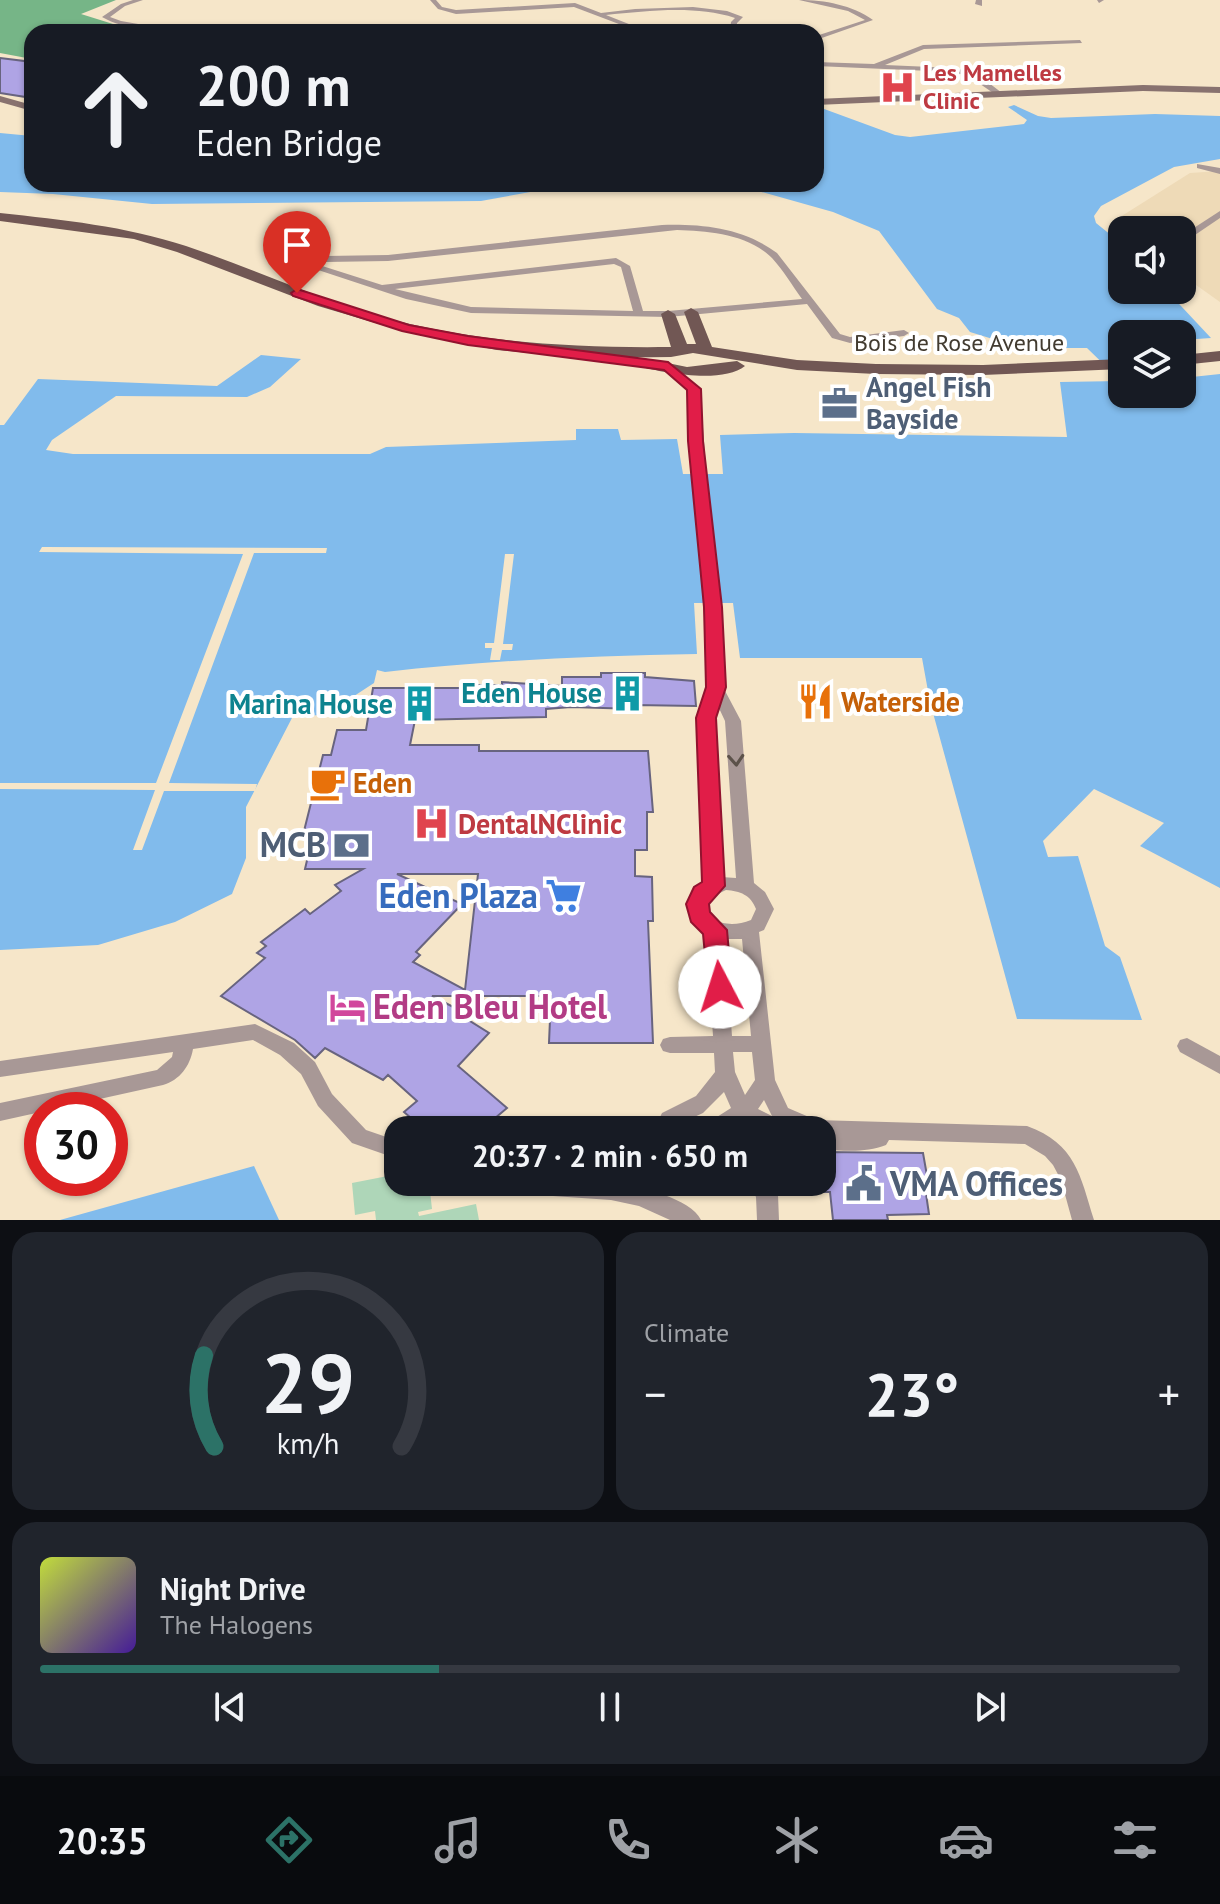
<!DOCTYPE html>
<html lang="en">
<head>
<meta charset="utf-8">
<style>
	body { margin:0; font-family:"PT Sans",sans-serif; background:#20242c; color:#f1f3f6; height:100vh; display:flex; flex-direction:column; font-size:30px; white-space:nowrap }
	* { box-sizing:border-box; margin:0 }
	p { font-size:26px; color:#9ea1a6 }
	.icon { flex:none; width:44px; height:44px; fill:none; stroke:currentColor; stroke-width:2; stroke-linecap:round; stroke-linejoin:round }
	.map { position:relative; height:1220px; overflow:hidden }
	.panel { display:flex; flex-direction:column; gap:12px; padding:12px; background:#0d0f14; flex:1 }
	.panel>* { flex:none }
	.top-card { position:absolute; left:24px; top:24px; width:800px; height:168px; border-radius:24px; box-shadow:0 2px 6px #0004; background:#171b24; color:#f1f3f6; overflow:hidden }
	.tools { position:absolute; left:1108px; top:216px; display:grid; gap:16px }
	.tools a { display:grid; place-items:center; width:88px; height:88px; border-radius:16px; background:#171b24; box-shadow:0 2px 6px #0004; font-size:40px }
	.speed { position:absolute; left:24px; top:1092px; display:flex; gap:16px; font-size:40px; font-weight:700; text-align:center }
	.speed>* { display:grid; place-content:center; width:104px; height:104px; border-radius:50%; background:#171b24; box-shadow:0 2px 6px #0004; line-height:1 }
	.speed .limit { border:12px solid #d22; background:#fff; color:#111 }
	.pin { position:absolute; display:grid; place-items:center; width:68px; height:68px; color:#fff; margin:-82px -34px; border-radius:50% 50% 50% 0; rotate:-45deg; box-shadow:0 0 8px #0007 }
	.pin .icon { rotate:45deg }
	.me { position:absolute; width:88px; margin:-44px; rotate:355deg; stroke-linejoin:round; filter:drop-shadow(0 0 6px #0008) }
	.turn { display:flex; align-items:center; gap:28px; height:168px; padding:0 40px; font-size:36px }
	.turn .icon { width:104px; height:104px; stroke-width:2.5 }
	.turn b { display:block; font-size:56px; line-height:68px }
	.big { font-size:60px; font-weight:800; line-height:1.1 }
	.panel .card { flex:1; display:flex; flex-direction:column; justify-content:center; gap:12px; min-width:0; padding:0 28px; border-radius:24px; background:#20242c }
	.panel .dial { align-items:center; gap:0 }
	.dial svg { height:208px; overflow:visible; fill:none; stroke:#363941; stroke-width:7; stroke-linecap:round; text-anchor:middle }
	.dial text { fill:#f1f3f6; stroke:none }
	.song { display:flex; align-items:center; gap:24px }
	.cover { width:96px; height:96px; border-radius:12px; background:linear-gradient(135deg,hsl(70 70% 55%),hsl(260 70% 35%)) }
	.played { height:8px; border-radius:4px; background:linear-gradient(90deg,#2c7267 35%,#363941 35%) }
	.keys { display:flex; justify-content:space-around; direction:ltr }
	.heat { display:flex; justify-content:space-between; align-items:center; font-size:44px; direction:ltr }
	.panel .tiles { flex:1; display:grid; gap:12px; grid-template-columns:1fr 1fr }
	.card:last-child { grid-column:span 2 }
	.trip { position:absolute; left:384px; top:1116px; width:452px; height:80px; border-radius:24px; background:#171b24; box-shadow:0 2px 6px #0004; font-weight:800; line-height:80px; text-align:center }
	.tab-bar { display:flex; height:128px; justify-content:space-around; align-items:center; background:#090b0e; color:#9ea1a6 }
	.tab-bar .icon { width:56px; height:56px }
	.tab-bar .on { color:#2c7267 }
	.tab-bar b { font-size:36px; color:#f1f3f6 }
	.map>svg:first-child { display:block }
	.built { fill:#eedab7 }
	.green { fill:#aed6b8 }
	.forest { fill:#76b587 }
	.water { fill:#81bbec }
	.pier { fill:#f6e6c9 }
	.building { fill:#afa4e5; stroke:#68647f; stroke-width:2; fill-rule:evenodd }
	.lines { fill:none; stroke-linecap:round; stroke-linejoin:round }
	.minor { fill:#a89896; fill-rule:evenodd }
	.secondary { fill:#88726f; fill-rule:evenodd }
	.primary { fill:#715754; fill-rule:evenodd }
	.oneway { stroke:#5c524a }
	.route { fill:#e11d48; stroke:#92132f; stroke-width:2 }
	.labels { text-anchor:middle; stroke-width:8; stroke-linejoin:round; paint-order:stroke }
	.far-health-label { font-size:24px; font-weight:bold; fill:#be3a42; stroke:#fff; text-anchor:start }
	.far-street-label { font-size:24px; fill:#423b30; stroke:#fff }
	.service-label { font-size:28px; font-weight:bold; fill:#4e5e75; stroke:#fff; text-anchor:start }
	.culture-label { font-size:28px; font-weight:bold; fill:#0d838f; stroke:#fff; text-anchor:end }
	.food-label { font-size:28px; font-weight:bold; fill:#c56008; stroke:#fff; text-anchor:start }
	.health-label { font-size:28px; font-weight:bold; fill:#be3a42; stroke:#fff; text-anchor:start }
	.near-service-label { font-size:34px; font-weight:bold; fill:#4e5e75; stroke:#fff; text-anchor:end }
	.near-shop-label { font-size:34px; font-weight:bold; fill:#366cbe; stroke:#fff; text-anchor:end }
	.near-hotel-label { font-size:34px; font-weight:bold; fill:#b23c85; stroke:#fff; text-anchor:start }
</style>
</head>
<body>
<div class="map">
<svg width="1220" height="1220" viewBox="0 0 1220 1220">
	<rect width="100%" height="100%" fill="#f6e6c9"/>
	<path class="built" d="M 1220,171 L 1220,302 L 1182,275 L 1182,230 L 1122,230 L 1122,233 L 1109,224 L 1190,173 Z"/>
	<path class="green" d="M 398,1174 L 398,1182 L 429,1182 L 432,1209 L 418,1212 L 419,1216 L 476,1204 L 479,1220 L 376,1220 L 375,1211 L 355,1215 L 352,1183 Z"/>
	<path class="forest" d="M 0,0 L 116,0 L 81,14 L 129,29 L 119,32 L 32,32 L 32,59 L 0,53 Z"/>
	<g class="water">
		<path d="M 1014,105 L 1038,116 L 1051,118 L 1155,114 L 1220,116 L 1220,159 L 1174,167 L 1101,206 L 1094,216 L 1096,223 L 1122,244 L 1122,290 L 1166,290 L 1211,338 L 1182,340 L 1182,334 L 1122,334 L 1122,394 L 1182,394 L 1182,368 L 1192,377 L 1220,374 L 1220,888 L 1140,846 L 1164,823 L 1094,789 L 1043,841 L 1048,857 L 1078,856 L 1105,946 L 1120,957 L 1142,1020 L 1017,1019 L 930,702 L 922,658 L 740,658 L 733,603 L 694,603 L 697,654 C 592,656 489,660 385,672 L 377,670 L 374,683 L 325,715 L 293,716 L 246,807 L 246,858 L 232,894 L 175,922 L 98,945 L 0,950 L 0,425 L 4,425 L 38,379 L 217,386 L 261,355 L 301,359 L 270,387 L 247,397 L 116,396 L 52,440 L 46,450 L 73,454 L 370,454 L 386,447 L 576,440 L 576,429 L 618,429 L 621,440 L 677,439 L 683,474 L 723,474 L 720,435 L 794,433 L 1067,437 L 1060,382 L 1121,381 L 1087,348 L 1022,348 L 970,332 L 959,318 L 937,309 L 879,231 L 833,212 L 733,184 L 816,184 L 816,140 L 823,137 L 816,128 L 816,106 L 895,135 L 910,137 L 1024,124 L 1027,120 L 1008,107 Z"/>
		<path d="M 0,133 L 32,136 L 32,184 L 575,184 L 481,201 L 152,204 L 53,194 L 0,192 Z"/>
		<path d="M 254,1166 L 279,1220 L 60,1220 Z"/>
	</g>
	<g class="pier">
		<path d="M 42,547 L 327,548 L 326,553 L 254,553 L 169,783 L 257,784 L 255,791 L 164,791 L 142,850 L 133,850 L 155,790 L 0,789 L 0,783 L 156,783 L 243,554 L 39,552 Z"/>
		<path d="M 505,554 L 514,554 L 503,644 L 513,644 L 512,650 L 502,650 L 500,660 L 490,660 L 492,648 L 485,648 L 485,643 L 494,643 Z"/>
	</g>
	<g class="building">
		<path d="M 0,58 L 32,62 L 32,98 L 0,93 Z"/>
		<path d="M 601,673 L 645,673 L 645,677 L 694,681 L 696,706 L 635,705 L 635,709 L 571,707 L 546,709 L 546,717 L 415,720 L 410,745 L 479,745 L 479,751 L 648,751 L 653,812 L 647,812 L 647,850 L 635,850 L 635,876 L 652,877 L 653,921 L 648,921 L 653,1043 L 549,1043 L 551,996 L 432,996 L 465,1013 L 462,1016 L 489,1033 L 458,1066 L 507,1108 L 481,1130 L 425,1130 L 404,1112 L 417,1101 L 388,1075 L 383,1080 L 325,1048 L 315,1058 L 295,1040 L 221,996 L 265,958 L 257,953 L 266,946 L 261,942 L 305,909 L 310,914 L 341,891 L 335,885 L 363,869 L 305,869 L 312,839 L 302,839 L 323,755 L 331,755 L 337,730 L 366,730 L 373,688 L 477,688 L 477,685 L 502,685 L 502,682 L 562,686 L 562,677 L 601,677 ZM 397,874 L 478,874 L 465,990 L 413,962 L 420,955 L 416,952 L 462,904 Z"/>
		<path d="M 822,1152 L 923,1153 L 929,1187 L 925,1187 L 929,1214 L 887,1215 L 888,1220 L 833,1220 L 830,1192 L 822,1192 Z"/>
	</g>
	<g class="lines">
		<g class="minor">
			<path d="M 133,0 L 143,0 L 125,6 L 110,17 L 121,21 L 184,32 C 158,32 125,30 102,17 L 121,4 Z"/>
			<path d="M 430,0 L 436,0 L 442,7 L 456,10 L 575,3 L 601,13 L 635,9 L 693,7 L 727,11 L 743,17 L 737,23 L 736,32 L 730,32 L 731,22 L 735,18 C 695,5 648,11 606,15 L 649,32 L 640,32 L 574,7 L 456,14 L 438,9 Z"/>
			<path d="M 799,0 C 825,0 852,5 873,20 L 816,40 L 816,36 L 865,20 L 848,11 Z"/>
			<path d="M 976,0 L 982,0 L 982,6 L 975,4 Z"/>
			<path d="M 1097,0 L 1104,0 L 1099,3 Z"/>
			<path d="M 1080,40 L 1082,43 L 924,49 L 885,65 L 954,68 L 976,73 L 1002,93 L 1003,95 L 999,97 L 970,77 L 954,72 L 816,66 L 816,62 L 874,64 L 923,45 Z"/>
			<path d="M 1197,164 L 1220,168 L 1220,174 L 1197,168 Z"/>
			<path d="M 1220,211 L 1220,218 L 1189,239 L 1183,239 L 1183,235 Z"/>
			<path d="M 662,225 C 704,224 743,228 777,253 L 840,334 L 850,337 L 904,330 L 909,333 L 904,336 L 850,343 L 832,338 L 807,304 L 668,317 L 471,313 L 406,299 L 300,264 L 326,256 L 388,255 ZM 677,230 C 709,231 748,234 772,258 C 783,270 792,285 802,299 L 668,311 L 643,311 L 630,266 L 616,258 L 382,285 L 316,264 L 326,262 L 388,261 ZM 614,264 L 621,267 L 633,311 L 471,307 L 395,289 Z"/>
			<path d="M 694,386 L 700,389 L 723,687 L 741,721 L 754,883 L 765,892 L 774,909 L 764,930 L 759,932 L 775,1080 L 788,1108 L 816,1120 L 1027,1126 C 1076,1144 1080,1175 1094,1220 L 1072,1220 L 1061,1180 L 1053,1165 L 1045,1156 L 1025,1144 L 889,1140 L 886,1145 C 866,1153 843,1151 822,1149 L 822,1130 L 795,1130 L 786,1126 L 788,1130 L 759,1130 L 744,1122 L 732,1130 L 703,1130 L 706,1124 L 731,1108 L 724,1092 L 703,1113 L 679,1124 L 679,1130 L 659,1130 L 659,1119 L 662,1113 L 696,1096 L 715,1072 L 714,1053 L 670,1053 L 663,1051 L 660,1045 L 663,1039 L 670,1037 L 713,1036 L 706,933 L 697,925 L 690,911 L 693,896 L 704,885 L 698,718 L 709,687 L 688,389 ZM 718,706 L 725,721 L 736,878 L 721,877 L 714,718 ZM 726,890 C 740,891 751,895 756,909 L 751,920 C 718,934 686,908 726,890 ZM 725,939 L 742,939 L 751,1036 L 732,1036 ZM 733,1052 L 752,1052 L 755,1080 L 745,1095 L 735,1072 ZM 764,1100 L 772,1116 L 758,1109 Z"/>
			<path d="M 255,1024 L 294,1043 L 315,1062 L 332,1094 L 366,1130 L 398,1141 L 398,1159 L 352,1143 L 318,1106 L 301,1074 L 280,1055 L 253,1040 L 193,1049 C 190,1066 180,1080 163,1085 L 0,1121 L 0,1103 L 157,1070 L 172,1057 L 173,1052 L 0,1077 L 0,1061 Z"/>
			<path d="M 1187,1038 L 1220,1056 L 1220,1074 L 1180,1052 L 1177,1046 L 1180,1040 Z"/>
			<path d="M 449,1182 L 617,1182 C 639,1187 691,1198 701,1220 L 670,1220 L 639,1206 L 611,1200 L 553,1196 L 466,1196 L 452,1189 Z"/>
			<path d="M 748,1182 L 771,1182 L 778,1195 L 779,1220 L 757,1220 L 756,1197 Z"/>
		</g>
		<g class="secondary">
			<path d="M 1143,85 L 1220,87 L 1220,93 L 1143,91 L 816,105 L 816,99 Z"/>
			<path d="M 0,96 L 32,105 L 32,111 L 0,102 Z"/>
		</g>
		<g class="primary">
			<path d="M 0,213 C 63,220 125,226 186,246 C 261,271 333,307 410,324 C 497,344 583,348 671,347 L 661,314 L 668,310 L 675,314 L 687,344 L 696,344 L 684,312 L 691,308 L 698,312 L 712,347 L 797,360 L 876,364 L 983,365 L 1122,359 L 1122,369 L 983,375 L 876,374 L 797,370 L 693,353 L 671,357 L 585,358 L 497,350 L 406,332 L 318,306 L 177,252 L 134,239 L 0,221 Z"/>
			<path d="M 1220,351 L 1220,361 L 1182,365 L 1182,355 Z"/>
			<path d="M 643,358 L 687,367 L 737,361 L 745,366 C 723,384 663,373 638,366 L 638,360 Z"/>
		</g>
	</g>
	<defs><path id="oneway-chevron" d="M-2-3.5L2.5 0L-2 3.5" fill="none" stroke-width="1.6" stroke-linecap="round" stroke-linejoin="round" transform="scale(2)"/></defs>
	<use class="oneway" href="#oneway-chevron" transform="translate(736 760) rotate(86)"/>
	<path class="route" d="M 297,289 L 409,325 L 468,336 L 668,362 L 701,389 L 703,441 L 722,607 L 726,687 L 716,718 L 725,886 L 709,904 L 710,912 L 727,930 L 732,987 L 728,994 L 720,997 L 711,994 L 708,987 L 703,934 L 691,922 L 686,904 L 694,887 L 702,882 L 696,718 L 706,687 L 704,607 L 688,441 L 687,390 L 664,370 L 468,345 L 402,331 L 293,296 L 291,293 Z"/>
	<defs>
		<symbol id="hospital-bare" viewBox="-9 -9 18 18"><path d="M-5-5h3v3.5h4V-5h3V5h-3V1.5h-4V5h-3Z" fill="#e0444e" stroke="#fff" stroke-width="2.5" paint-order="stroke"/></symbol>
		<symbol id="office-bare" viewBox="-9 -9 18 18"><path d="M-6-3h4V-5.5h4V-3h4V5H-6ZM-1-4.5V-3h2v-1.5ZM-6 0V1H6V0Z" fill="#5c6f8a" stroke="#fff" stroke-width="2.5" paint-order="stroke"/></symbol>
		<symbol id="building-bare" viewBox="-9 -9 18 18"><path d="M-4-6H4V6H1V3H-1V6H-4ZM-2.5-4.3h1.7v1.8h-1.7ZM.8-4.3h1.7v1.8H.8ZM-2.5-1h1.7V.8h-1.7ZM.8-1h1.7V.8H.8Z" fill="#0f9aa8" stroke="#fff" stroke-width="2.5" paint-order="stroke"/></symbol>
		<symbol id="restaurant-bare" viewBox="-9 -9 18 18"><path d="M-5-6h1v4h1v-4h1v4h1v-4h1v5L-1.5 .5V6h-2V.5L-5-1ZM5-6V6H3V1.5H1.5Q1.5-4 5-6Z" fill="#e8710a" stroke="#fff" stroke-width="2.5" paint-order="stroke"/></symbol>
		<symbol id="cafe-bare" viewBox="-9 -9 18 18"><path d="M-5.5-4.5H6V0H3Q3 3.5 0 3.5H-2.5Q-5.5 3.5-5.5 0ZM3-3.2v2h1.7v-2ZM-6 4.5H4V6H-6Z" fill="#e8710a" stroke="#fff" stroke-width="2.5" paint-order="stroke"/></symbol>
		<symbol id="bank-bare" viewBox="-9 -9 18 18"><path d="M-6-4H6V4H-6ZM0-2.3a2.3 2.3 0 1 0 0 4.6a2.3 2.3 0 1 0 0-4.6Z" fill="#5c6f8a" stroke="#fff" stroke-width="2.5" paint-order="stroke"/></symbol>
		<symbol id="supermarket-bare" viewBox="-9 -9 18 18"><path d="M-6-5.5h2.5l.6 2H6L4.5 2H-2.5L-4.4-4H-6ZM-1.5 3.2a1.3 1.3 0 1 0 .1 0ZM3 3.2a1.3 1.3 0 1 0 .1 0Z" fill="#3f7fe0" stroke="#fff" stroke-width="2.5" paint-order="stroke"/></symbol>
		<symbol id="hotel-bare" viewBox="-9 -9 18 18"><path d="M-6-4.5h1.5V1H6V5H4.5V3h-9V5H-6ZM-4 0a1.8 1.8 0 1 1 3.6 0ZM.5 0V-2.5h3Q6-2.5 6 0Z" fill="#d1479c" stroke="#fff" stroke-width="2.5" paint-order="stroke"/></symbol>
		<symbol id="civic-bare" viewBox="-9 -9 18 18"><path d="M-.6-6.5H3V-4.5H.6V-3L4-1V1h2V6H-6V1h2V-1L-.6-3ZM-1.2 2.5V6h2.4V2.5Z" fill="#5c6f8a" stroke="#fff" stroke-width="2.5" paint-order="stroke"/></symbol>
	</defs>
	<g fill-rule="evenodd">
		<use href="#hospital-bare" x="872" y="62" width="51" height="51"/>
		<use href="#office-bare" x="814" y="378" width="51" height="51"/>
		<use href="#building-bare" x="602" y="668" width="51" height="51"/>
		<use href="#restaurant-bare" x="790" y="676" width="51" height="51"/>
		<use href="#building-bare" x="394" y="678" width="51" height="51"/>
		<use href="#cafe-bare" x="302" y="758" width="51" height="51"/>
		<use href="#hospital-bare" x="406" y="798" width="51" height="51"/>
		<use href="#bank-bare" x="326" y="820" width="51" height="51"/>
		<use href="#supermarket-bare" x="538" y="870" width="51" height="51"/>
		<use href="#hotel-bare" x="322" y="982" width="51" height="51"/>
		<use href="#civic-bare" x="838" y="1158" width="51" height="51"/>
	</g>
	<g class="labels">
		<g class="far-health-label">
			<text x="923" y="81">Les Mamelles<tspan x="923" dy="28">Clinic</tspan></text>
		</g>
		<g class="far-street-label">
			<text x="959" y="351">Bois de Rose Avenue</text>
		</g>
		<g class="service-label">
			<text x="866" y="397">Angel Fish<tspan x="866" dy="32">Bayside</tspan></text>
		</g>
		<g class="culture-label">
			<text x="602" y="703">Eden House</text>
			<text x="393" y="714">Marina House</text>
		</g>
		<g class="food-label">
			<text x="841" y="712">Waterside</text>
			<text x="353" y="793">Eden</text>
		</g>
		<g class="health-label">
			<text x="458" y="834">DentalNClinic</text>
		</g>
		<g class="near-service-label">
			<text x="326" y="857">MCB</text>
			<text x="890" y="1196" text-anchor="start">VMA Offices</text>
		</g>
		<g class="near-shop-label">
			<text x="538" y="908">Eden Plaza</text>
		</g>
		<g class="near-hotel-label">
			<text x="373" y="1019">Eden Bleu Hotel</text>
		</g>
	</g>
</svg>
<div class="tools">
<a><svg class="icon" aria-label="sound" viewBox="0 0 24 24"><path d="M4 9h4l5-4v14l-5-4H4zM17 9q2 3 0 6"/></svg></a>
<a><svg class="icon" aria-label="layers" viewBox="0 0 24 24"><path d="M12 4l9 5-9 5-9-5zM3 14l9 5 9-5"/></svg></a>
</div>
<div class="speed"><div class="limit">30</div></div>
<div class="pin" style="left:297px;top:293px;background:#d93025"><svg class="icon" aria-label="arrive" viewBox="0 0 24 24"><path d="M6 21V4h12l-3 4 3 4H6"/></svg></div>
<svg class="me" style="left:720px;top:987px" viewBox="-20 -20 40 40"><circle r="19" fill="#fff"/><path d="M0-13L10 11 0 6-10 11z" fill="#e11d48"/></svg>
<div class="trip">20:37 · 2 min · 650 m</div>
<div class="top-card">
<div class="turn"><svg class="icon" aria-label="ahead" viewBox="0 0 24 24"><path d="M12 20V5M6 11l6-6 6 6"/></svg><div><b>200 m</b>Eden Bridge</div></div>
</div>
</div>
<section class="panel">
<div class="tiles">
<div class="card dial"><svg viewBox="0 0 100 80">
<path d="M14 69A42 42 0 1 1 86 69"/>
<path d="M14 69A42 42 0 0 1 10 34" stroke="#2c7267"/>
<text x="50" y="56" font-size="32" font-weight="700">29</text>
<text x="50" y="72" font-size="11">km/h</text>
</svg></div>
<div class="card"><p>Climate</p>
<div class="heat"><a>−</a><b class="big">23°</b><a>+</a></div>
</div>
<div class="card">
<div class="song"><i class="cover"></i><div><b>Night Drive</b><p>The Halogens</p></div></div>
<div class="played"></div>
<div class="keys"><svg class="icon" aria-label="previous" viewBox="0 0 24 24"><path d="M18 5L8 12l10 7zM5 5v14"/></svg><svg class="icon" aria-label="pause" viewBox="0 0 24 24"><path d="M8 5v14M16 5v14"/></svg><svg class="icon" aria-label="next" viewBox="0 0 24 24"><path d="M6 5l10 7-10 7zM19 5v14"/></svg></div>
</div>
</div>
</section>
<nav class="tab-bar">
<b>20:35</b>
<svg class="icon on" aria-label="directions" viewBox="0 0 24 24"><path d="M12 3l9 9-9 9-9-9zM9 14v-3h6M13 9l2 2-2 2"/></svg>
<svg class="icon" aria-label="music" viewBox="0 0 24 24"><path d="M9 18V5l10-2v13"/><circle cx="6" cy="18" r="3"/><circle cx="16" cy="16" r="3"/></svg>
<svg class="icon" aria-label="phone" viewBox="0 0 24 24"><path d="M5 4h4l2 5-3 2q2 4 5 5l2-3 5 2v4C11 20 4 13 5 4z"/></svg>
<svg class="icon" aria-label="climate" viewBox="0 0 24 24"><path d="M12 3v18M4 7l16 10M4 17L20 7"/></svg>
<svg class="icon" aria-label="car" viewBox="0 0 24 24"><path d="M5 17H2v-5l4-1 3-4h7l3 4 3 1v5h-3M9 17h6M6 11h13"/><circle cx="7" cy="17" r="2"/><circle cx="17" cy="17" r="2"/></svg>
<svg class="icon" aria-label="filters" viewBox="0 0 24 24"><path d="M4 7h16M4 17h16"/><circle cx="9" cy="7" r="2"/><circle cx="15" cy="17" r="2"/></svg>
</nav>
</body>
</html>
